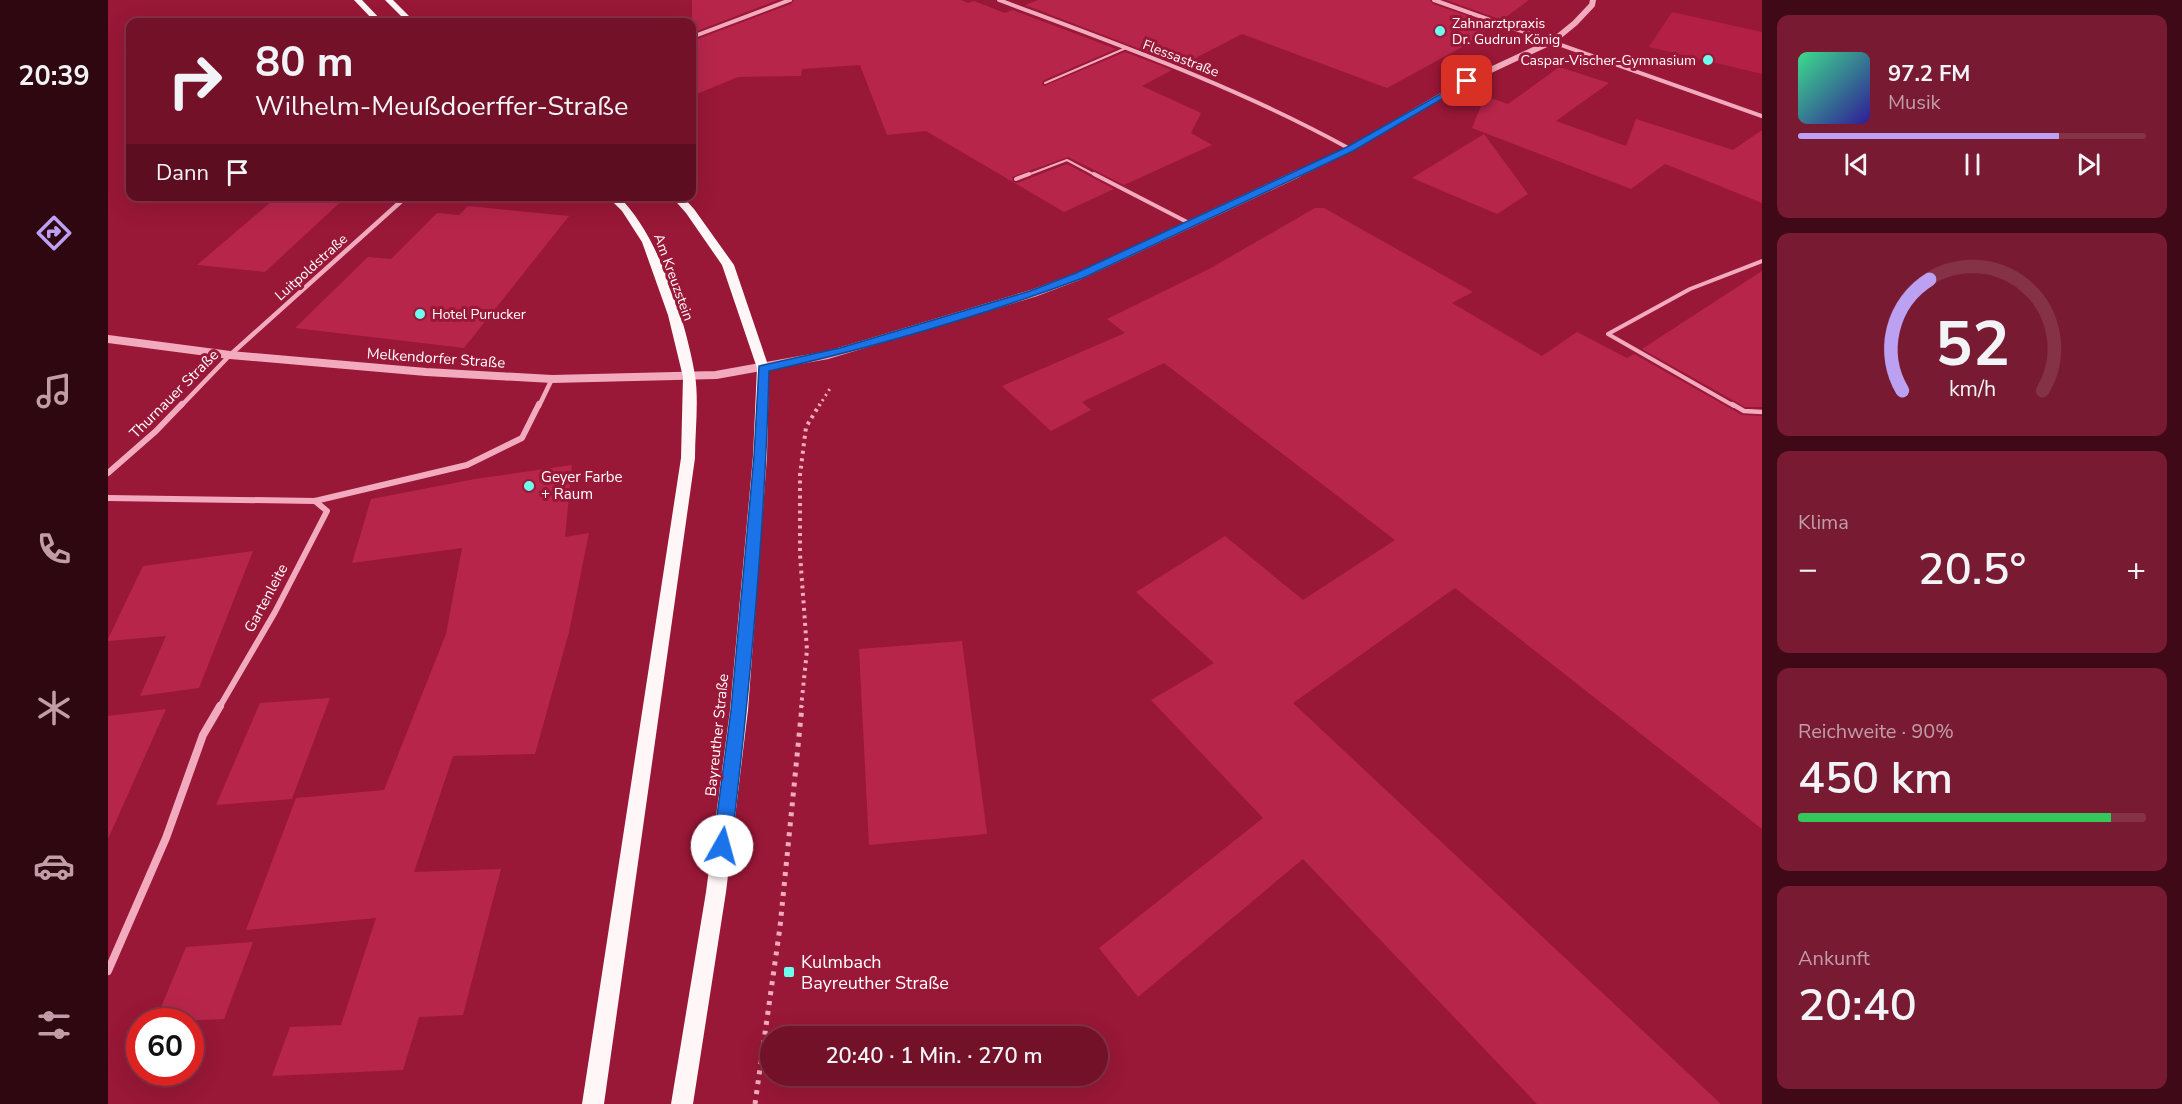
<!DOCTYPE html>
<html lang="de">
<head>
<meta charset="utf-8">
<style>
	body { margin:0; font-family:"Nunito Sans",sans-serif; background:#781a31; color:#f1f3f6; height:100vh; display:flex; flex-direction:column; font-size:22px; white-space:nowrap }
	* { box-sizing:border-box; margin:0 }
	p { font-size:20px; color:#c19da8 }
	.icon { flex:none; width:33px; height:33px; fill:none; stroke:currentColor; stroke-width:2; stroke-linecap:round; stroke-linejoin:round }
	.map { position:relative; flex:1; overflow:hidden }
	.sheet { display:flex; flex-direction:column; gap:15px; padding:15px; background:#3f0917; width:420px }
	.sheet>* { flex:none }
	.banner { position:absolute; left:18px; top:18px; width:570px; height:183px; border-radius:12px; box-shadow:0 6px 24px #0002,0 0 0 2px #853146; background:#731129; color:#f1f3f6; overflow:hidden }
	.speed { position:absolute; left:18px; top:1008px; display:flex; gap:12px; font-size:30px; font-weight:700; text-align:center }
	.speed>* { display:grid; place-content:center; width:78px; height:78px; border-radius:50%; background:#731129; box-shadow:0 6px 24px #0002,0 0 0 2px #853146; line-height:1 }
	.speed .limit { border:9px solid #d22; background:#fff; color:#111 }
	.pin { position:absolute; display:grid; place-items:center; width:51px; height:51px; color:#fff; margin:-26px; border-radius:12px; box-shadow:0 3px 9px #0006 }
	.me { position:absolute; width:66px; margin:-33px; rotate:7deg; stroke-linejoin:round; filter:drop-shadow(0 0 4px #0008) }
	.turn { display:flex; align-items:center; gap:21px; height:126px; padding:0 30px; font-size:27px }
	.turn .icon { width:78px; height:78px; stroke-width:2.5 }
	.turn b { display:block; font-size:42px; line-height:51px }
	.then { display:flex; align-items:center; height:57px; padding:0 30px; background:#0003; gap:12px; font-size:22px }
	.big { font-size:45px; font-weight:600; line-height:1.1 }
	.sheet .card { flex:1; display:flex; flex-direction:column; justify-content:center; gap:9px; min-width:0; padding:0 21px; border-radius:12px; background:#781a31 }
	.sheet .dial { align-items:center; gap:0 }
	.dial svg { height:156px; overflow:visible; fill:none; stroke:#853146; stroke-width:7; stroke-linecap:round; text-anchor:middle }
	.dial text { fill:#f1f3f6; stroke:none }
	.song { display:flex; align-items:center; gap:18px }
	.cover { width:72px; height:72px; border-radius:9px; background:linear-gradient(135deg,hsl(150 70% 55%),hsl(250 70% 35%)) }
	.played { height:6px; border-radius:3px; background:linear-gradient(90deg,#bca0f2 75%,#853146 75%) }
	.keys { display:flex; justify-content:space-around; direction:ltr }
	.heat { display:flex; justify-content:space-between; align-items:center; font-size:33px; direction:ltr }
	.charge { height:9px; border-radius:4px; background:linear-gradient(90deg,#34c759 90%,#853146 0) }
	.trip { position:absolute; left:652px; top:1026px; width:348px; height:60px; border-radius:30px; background:#731129; box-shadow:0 6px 24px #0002,0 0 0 2px #853146; font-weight:600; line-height:60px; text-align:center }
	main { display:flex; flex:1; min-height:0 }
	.dock { display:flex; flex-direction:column; width:108px; justify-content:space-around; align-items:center; background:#2e0710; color:#c19da8 }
	.dock .icon { width:42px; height:42px }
	.dock .current { color:#bca0f2 }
	.dock b { font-size:27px; color:#f1f3f6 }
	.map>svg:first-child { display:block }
	.green { fill:#b31f45 }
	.building { fill:#b8254b }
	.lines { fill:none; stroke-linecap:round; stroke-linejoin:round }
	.path-far2 { stroke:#f2abbe; stroke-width:3; stroke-dasharray:2 4; stroke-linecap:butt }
	.path-far1 { stroke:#f2abbe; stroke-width:4; stroke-dasharray:3 4.5; stroke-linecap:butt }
	.path { stroke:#f2abbe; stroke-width:5; stroke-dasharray:4 6; stroke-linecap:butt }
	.service-far2 { stroke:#f2abbe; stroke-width:2 }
	.service-far1 { stroke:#f2abbe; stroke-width:4 }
	.service { stroke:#f2abbe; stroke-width:4.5 }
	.minor-far3 { stroke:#f2abbe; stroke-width:4 }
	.minor-far2 { stroke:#f2abbe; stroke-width:4.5 }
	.minor-far1 { stroke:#f2abbe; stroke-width:6 }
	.minor { stroke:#f2abbe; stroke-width:8 }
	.tertiary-far1 { stroke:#f2abbe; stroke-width:6 }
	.tertiary { stroke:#f2abbe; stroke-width:8 }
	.primary { fill:#fff6f8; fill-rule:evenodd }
	.route { fill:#1a73e8; stroke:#114b97; stroke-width:1.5 }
	.poi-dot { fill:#6cfff0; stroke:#991737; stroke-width:2 }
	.labels { text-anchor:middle; stroke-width:6; stroke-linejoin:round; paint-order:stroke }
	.far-poi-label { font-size:14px; fill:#fff; stroke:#991737; text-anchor:start }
	.far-street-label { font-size:14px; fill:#fff; stroke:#991737 }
	.street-label { font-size:15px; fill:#fff; stroke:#991737 }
	.poi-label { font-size:15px; fill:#fff; stroke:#991737; text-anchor:start }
	.near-poi-label { font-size:18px; fill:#fff; stroke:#991737; text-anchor:start }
</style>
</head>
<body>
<main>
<nav class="dock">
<b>20:39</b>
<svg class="icon current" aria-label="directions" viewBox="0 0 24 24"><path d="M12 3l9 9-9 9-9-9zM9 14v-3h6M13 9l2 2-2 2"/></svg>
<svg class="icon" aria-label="music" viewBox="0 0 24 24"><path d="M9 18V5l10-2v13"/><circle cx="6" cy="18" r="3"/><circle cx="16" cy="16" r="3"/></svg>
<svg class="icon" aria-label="phone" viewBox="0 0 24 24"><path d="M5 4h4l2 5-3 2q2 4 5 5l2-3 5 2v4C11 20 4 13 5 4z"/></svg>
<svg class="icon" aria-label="climate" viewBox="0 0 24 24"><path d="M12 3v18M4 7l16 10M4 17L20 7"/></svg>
<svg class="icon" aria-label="car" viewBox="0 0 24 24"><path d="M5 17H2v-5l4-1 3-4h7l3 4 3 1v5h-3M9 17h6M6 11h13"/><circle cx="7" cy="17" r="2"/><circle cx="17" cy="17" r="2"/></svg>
<svg class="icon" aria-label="filters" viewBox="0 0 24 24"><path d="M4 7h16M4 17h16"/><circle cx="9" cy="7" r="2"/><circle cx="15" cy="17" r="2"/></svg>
</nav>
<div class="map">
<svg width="1654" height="1104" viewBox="0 0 1654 1104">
	<rect width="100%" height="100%" fill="#991737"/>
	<path class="green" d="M 1564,12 L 1654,32 L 1654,74 L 1541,47 Z"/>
	<g class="building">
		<path d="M 584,0 L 670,0 L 584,33 Z"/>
		<path d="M 686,0 L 853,0 L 860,3 L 866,1 L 897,13 L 905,10 L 1008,49 L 936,80 L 934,83 L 936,86 L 1017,52 L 1064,70 L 1034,86 L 1093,113 L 1083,133 L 1104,145 L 1016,185 L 960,157 L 904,177 L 905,182 L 909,183 L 959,164 L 1006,189 L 956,212 L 818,131 L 779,135 L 752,65 L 694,69 L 693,76 L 630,77 L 584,96 L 584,41 L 683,4 Z"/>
		<path d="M 930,0 L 1322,0 L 1325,4 L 1386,25 L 1364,39 L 1367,40 L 1279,88 L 1134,34 L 1074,65 L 917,5 Z"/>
		<path d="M 1338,0 L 1421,0 L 1394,20 Z"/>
		<path d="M 1451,67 L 1501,83 L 1448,121 L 1518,146 L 1528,119 L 1625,150 L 1654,130 L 1654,203 L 1557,164 L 1523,189 L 1364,128 L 1377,96 L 1400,104 Z"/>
		<path d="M 1376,134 L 1420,194 L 1389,214 L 1304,178 Z"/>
		<path d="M 170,196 L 239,196 L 157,272 L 89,265 Z"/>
		<path d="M 360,206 L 461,216 L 356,348 L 187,328 L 260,257 L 283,259 L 329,213 L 351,215 Z"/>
		<path d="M 1207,208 L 1216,208 L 1365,292 L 1344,303 L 1434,356 L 1469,332 L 1519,358 L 1526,354 L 1634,415 L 1654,416 L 1654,829 L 1347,588 L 1185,703 L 1613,1104 L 1429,1104 L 1195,859 L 1030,997 L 991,948 L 1155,818 L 1043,700 L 1106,663 L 1028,592 L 1117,536 L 1195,600 L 1287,540 L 1056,363 L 974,402 L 983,410 L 943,431 L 894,386 L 1017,333 L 999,319 L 1101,269 Z"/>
		<path d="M 1654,271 L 1654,407 L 1637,407 L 1534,349 Z"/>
		<path d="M 464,465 L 457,537 L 481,533 L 461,632 L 427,754 L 345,756 L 306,872 L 393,869 L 355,1015 L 311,1017 L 295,1070 L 164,1076 L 182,1027 L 233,1025 L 268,918 L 138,930 L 188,798 L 276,790 L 338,634 L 354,548 L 244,563 L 263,499 L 367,479 Z"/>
		<path d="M 145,551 L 91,688 L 32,696 L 58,636 L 0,641 L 0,639 L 35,566 Z"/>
		<path d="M 854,641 L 879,834 L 761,845 L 751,649 Z"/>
		<path d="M 222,698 L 184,799 L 108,805 L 152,703 Z"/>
		<path d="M 58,709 L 0,839 L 0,716 Z"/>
		<path d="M 145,942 L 116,1019 L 47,1022 L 78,947 Z"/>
	</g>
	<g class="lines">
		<path class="path-far2" d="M 711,406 L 723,387"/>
		<path class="path-far1" d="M 693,708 L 699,650 L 692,554 L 692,475 L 698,427 L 712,404"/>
		<path class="path" d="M 647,1104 L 672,927 L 694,706"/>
		<g class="service-far2">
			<path d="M 937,83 L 1018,48"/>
			<path d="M 917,176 L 959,160 L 989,176"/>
		</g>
		<g class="service-far1">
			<path d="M 986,174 L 1081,223"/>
			<path d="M 908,179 L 921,174"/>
			<path d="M 1626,406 L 1500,334 L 1582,289 L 1654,261"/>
		</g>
		<path class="service" d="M 1624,404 L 1636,411 L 1654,412"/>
		<g class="minor-far3">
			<path d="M 891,0 C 1011,45 1130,87 1242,149"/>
			<path d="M 1326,0 L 1654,116"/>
			<path d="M 584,37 L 682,0"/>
		</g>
		<g class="minor-far2">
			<path d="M 73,406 L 122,355 L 299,196"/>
			<path d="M 431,406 L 444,379"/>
		</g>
		<g class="minor-far1">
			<path d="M 0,473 L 48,431 L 74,404"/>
			<path d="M 0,498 L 207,501 L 359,465 L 414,438 L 431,404"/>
			<path d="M 111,708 L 167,612 L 219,511 L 207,501"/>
		</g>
		<path class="minor" d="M 0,971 L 58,838 L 95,735 L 112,706"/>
		<path class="tertiary-far1" d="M 1186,176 L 1242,149 L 1359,81 L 1445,41 L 1467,23 L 1484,5 L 1485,0"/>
		<path class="tertiary" d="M 0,339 L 122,355 L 318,372 L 444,379 L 608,375 L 720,355 L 926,293 L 971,276 L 1189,174"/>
		<g class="primary">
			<path d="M 246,0 L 254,0 L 275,22 L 267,22 Z"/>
			<path d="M 277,0 L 285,0 L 307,22 L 299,22 Z"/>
			<path d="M 499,196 L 510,196 C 550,233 578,322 587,375 C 591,401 587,432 587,458 L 496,1104 L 474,1104 L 573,458 L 575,377 L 560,315 L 534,242 L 514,211 Z"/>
			<path d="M 563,196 L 574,196 L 586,209 L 626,265 L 661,368 L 659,456 L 640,710 L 618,892 L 585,1104 L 563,1104 L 598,892 L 622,710 L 645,456 L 649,368 L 614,265 L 578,213 Z"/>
		</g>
	</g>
	<path class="route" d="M 1359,79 L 1363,81 L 1361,83 L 1245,151 L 975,278 C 873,316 767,347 661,371 C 657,530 642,689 623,846 L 620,852 L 614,855 L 608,852 L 605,846 L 623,710 L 646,456 L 651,366 L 732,348 L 922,291 L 968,273 L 1239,147 Z"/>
	<g class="poi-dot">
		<circle cx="1332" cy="31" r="6"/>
		<circle cx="1600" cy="60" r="6"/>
		<circle cx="312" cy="314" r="6"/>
		<circle cx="421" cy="486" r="6"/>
		<rect x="675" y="966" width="12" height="12" rx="3"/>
	</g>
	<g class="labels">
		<g class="far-poi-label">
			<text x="1344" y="28">Zahnarztpraxis<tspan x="1344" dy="16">Dr. Gudrun König</tspan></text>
			<text x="1588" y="65" text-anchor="end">Caspar-Vischer-Gymnasium</text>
			<text x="324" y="319">Hotel Purucker</text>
		</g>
		<g class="far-street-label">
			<text transform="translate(1073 58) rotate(21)" y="5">Flessastraße</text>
			<text transform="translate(203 267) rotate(-42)" y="5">Luitpoldstraße</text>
			<text transform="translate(566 277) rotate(70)" y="5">Am Kreuzstein</text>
		</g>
		<g class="street-label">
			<text transform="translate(328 358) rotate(4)" y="5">Melkendorfer Straße</text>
			<text transform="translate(66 394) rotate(-45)" y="5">Thurnauer Straße</text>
			<text transform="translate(158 598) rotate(-62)" y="5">Gartenleite</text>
			<text transform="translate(609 735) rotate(-84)" y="5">Bayreuther Straße</text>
		</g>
		<g class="poi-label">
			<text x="433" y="482">Geyer Farbe<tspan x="433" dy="17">+ Raum</tspan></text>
		</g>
		<g class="near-poi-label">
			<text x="693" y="968">Kulmbach<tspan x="693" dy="21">Bayreuther Straße</tspan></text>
		</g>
	</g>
</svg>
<div class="speed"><div class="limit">60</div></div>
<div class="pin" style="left:1359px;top:81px;background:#d93025"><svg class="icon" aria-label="arrive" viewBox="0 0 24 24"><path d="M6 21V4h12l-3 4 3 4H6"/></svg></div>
<svg class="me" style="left:614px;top:846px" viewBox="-20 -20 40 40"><circle r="19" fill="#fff"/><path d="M0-13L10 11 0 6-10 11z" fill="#1a73e8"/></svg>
<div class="trip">20:40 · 1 Min. · 270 m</div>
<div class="banner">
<div class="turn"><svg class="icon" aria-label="right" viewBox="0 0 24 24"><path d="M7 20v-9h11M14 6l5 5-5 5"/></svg><div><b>80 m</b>Wilhelm-Meußdoerffer-Straße</div></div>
<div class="then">Dann<svg class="icon" aria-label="arrive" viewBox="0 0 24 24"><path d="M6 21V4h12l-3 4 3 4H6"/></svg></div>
</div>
</div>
<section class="sheet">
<div class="card">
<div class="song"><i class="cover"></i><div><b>97.2 FM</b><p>Musik</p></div></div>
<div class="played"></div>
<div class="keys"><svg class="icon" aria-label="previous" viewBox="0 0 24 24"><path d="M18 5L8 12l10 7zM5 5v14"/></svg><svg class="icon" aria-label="pause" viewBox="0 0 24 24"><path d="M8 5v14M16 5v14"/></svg><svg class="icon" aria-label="next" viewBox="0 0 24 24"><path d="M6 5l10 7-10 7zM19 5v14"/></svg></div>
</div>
<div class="card dial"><svg viewBox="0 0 100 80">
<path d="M14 69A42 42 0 1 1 86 69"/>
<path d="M14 69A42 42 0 0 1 28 12" stroke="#bca0f2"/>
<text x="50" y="56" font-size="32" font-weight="700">52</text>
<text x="50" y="72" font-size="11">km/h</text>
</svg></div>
<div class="card"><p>Klima</p>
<div class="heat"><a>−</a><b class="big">20.5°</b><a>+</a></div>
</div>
<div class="card"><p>Reichweite · 90%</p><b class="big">450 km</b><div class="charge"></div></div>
<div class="card"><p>Ankunft</p><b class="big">20:40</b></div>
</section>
</main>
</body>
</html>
